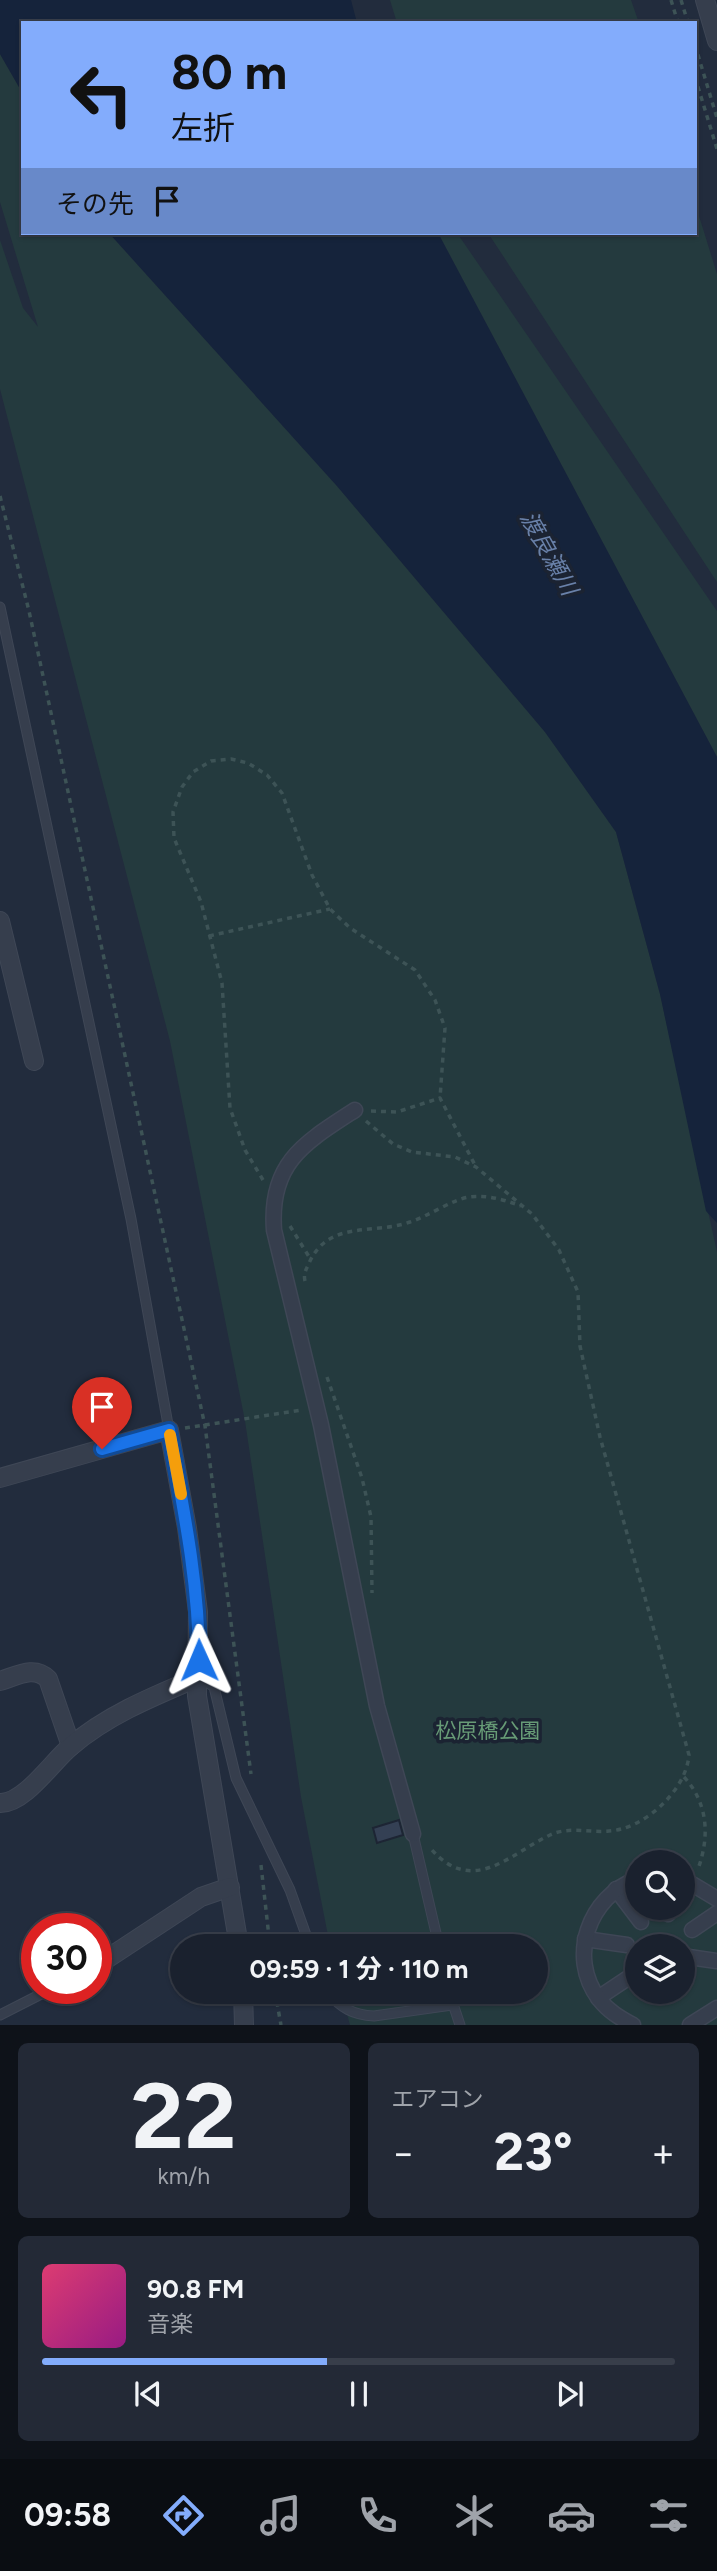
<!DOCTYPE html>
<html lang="ja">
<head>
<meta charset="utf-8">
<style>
	body { margin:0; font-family:Figtree,"Noto Sans JP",sans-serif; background:#232936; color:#f1f3f6; height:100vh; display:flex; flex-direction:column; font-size:26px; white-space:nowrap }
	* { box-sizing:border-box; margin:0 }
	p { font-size:23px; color:#9fa3aa }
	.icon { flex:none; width:38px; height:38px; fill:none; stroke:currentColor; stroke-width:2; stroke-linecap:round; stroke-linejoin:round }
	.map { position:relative; height:2025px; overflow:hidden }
	.sheet { display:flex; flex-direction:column; gap:18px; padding:18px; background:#0e1219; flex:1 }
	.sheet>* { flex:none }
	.banner { position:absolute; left:21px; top:21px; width:676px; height:214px; border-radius:0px; box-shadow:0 2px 5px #0004,0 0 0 2px #383e4a; background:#83acfc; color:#111; overflow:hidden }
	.controls { position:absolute; left:625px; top:1850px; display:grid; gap:14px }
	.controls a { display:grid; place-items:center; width:70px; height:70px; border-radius:50%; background:#1a212e; box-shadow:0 2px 5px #0004,0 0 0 2px #383e4a; font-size:35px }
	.speed { position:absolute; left:21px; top:1913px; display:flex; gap:14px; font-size:35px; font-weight:700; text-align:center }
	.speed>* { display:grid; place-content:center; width:91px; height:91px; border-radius:50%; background:#1a212e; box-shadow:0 2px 5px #0004,0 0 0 2px #383e4a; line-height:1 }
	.speed .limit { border:10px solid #d22; background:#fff; color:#111 }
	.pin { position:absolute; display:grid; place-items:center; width:60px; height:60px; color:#fff; margin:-72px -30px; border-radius:50% 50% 50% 0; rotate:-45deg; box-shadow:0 0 7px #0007 }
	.pin .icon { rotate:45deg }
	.me { position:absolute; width:77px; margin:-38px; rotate:359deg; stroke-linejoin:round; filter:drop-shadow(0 0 5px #0008) }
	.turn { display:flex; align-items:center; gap:24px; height:147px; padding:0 35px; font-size:32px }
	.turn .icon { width:91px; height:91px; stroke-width:2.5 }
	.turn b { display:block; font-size:49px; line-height:60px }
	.then { display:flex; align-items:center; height:66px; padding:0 35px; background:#0003; gap:14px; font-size:26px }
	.big { font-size:52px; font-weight:700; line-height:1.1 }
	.sheet .card { flex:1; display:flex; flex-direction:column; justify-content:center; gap:10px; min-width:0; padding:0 24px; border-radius:10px; background:#232936 }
	.sheet .dial { align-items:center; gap:0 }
	.dial b { font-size:91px; line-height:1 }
	.song { display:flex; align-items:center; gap:21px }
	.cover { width:84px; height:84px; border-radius:10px; background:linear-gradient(135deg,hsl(340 70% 55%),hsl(310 70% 35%)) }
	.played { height:7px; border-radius:4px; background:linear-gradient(90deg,#83acfc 45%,#383e4a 45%) }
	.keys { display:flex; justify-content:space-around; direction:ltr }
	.heat { display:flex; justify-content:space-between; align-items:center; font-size:38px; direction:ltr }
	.sheet .tiles { flex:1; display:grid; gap:18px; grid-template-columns:1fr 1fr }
	.card:last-child { grid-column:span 2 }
	.trip { position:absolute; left:170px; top:1934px; width:378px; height:70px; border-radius:35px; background:#1a212e; box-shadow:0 2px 5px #0004,0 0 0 2px #383e4a; font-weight:700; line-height:70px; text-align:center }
	.menu { display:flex; height:112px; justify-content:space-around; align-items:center; background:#0a0d12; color:#9fa3aa }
	.menu .icon { width:49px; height:49px }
	.menu .selected { color:#83acfc }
	.menu b { font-size:32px; color:#f1f3f6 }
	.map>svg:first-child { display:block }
	.green { fill:#243a3e; fill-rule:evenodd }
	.water { fill:#15233b }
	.building { fill:#344054; stroke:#1d2534; stroke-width:2 }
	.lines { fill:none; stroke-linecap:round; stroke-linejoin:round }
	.service-casing { stroke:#3f4756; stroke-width:11 }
	.pedestrian-casing { stroke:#3f4756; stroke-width:17 }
	.minor-casing { stroke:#3f4756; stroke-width:20 }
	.path { stroke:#3d5356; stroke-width:3.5; stroke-dasharray:5 5; stroke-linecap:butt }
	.service { stroke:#363e4d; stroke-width:9 }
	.pedestrian { stroke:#363e4d; stroke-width:14 }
	.minor { stroke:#363e4d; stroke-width:18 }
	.route-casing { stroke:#114b97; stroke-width:18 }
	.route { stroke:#1a73e8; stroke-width:12 }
	.slow { stroke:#f59e0b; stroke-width:12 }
	.labels { text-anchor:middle; stroke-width:7; stroke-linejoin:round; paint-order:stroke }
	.park-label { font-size:21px; fill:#679b76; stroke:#1b2332 }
	.water-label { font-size:23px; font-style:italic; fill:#6981a9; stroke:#1b2332 }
</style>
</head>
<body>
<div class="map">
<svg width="717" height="2025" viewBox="0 0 717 2025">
	<rect width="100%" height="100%" fill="#222c3d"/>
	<g class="green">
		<path d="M 390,0 L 631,0 L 639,23 L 397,23 Z"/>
		<path d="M 0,54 L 23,94 L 23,233 L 109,233 L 337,486 L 545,732 L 616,832 L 660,994 L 717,1252 L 717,2025 L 350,2025 L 341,1992 L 536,1992 L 536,1946 L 330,1946 L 301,1797 L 245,1421 L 170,1041 L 0,389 L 0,240 L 23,308 L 38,327 L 0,202 ZM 637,1862 L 682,1862 L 682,1908 L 637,1908 ZM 637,1946 L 682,1946 L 682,1992 L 637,1992 Z"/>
		<path d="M 695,203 L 717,274 L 717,582 L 488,233 L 695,233 Z"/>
		<path d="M 438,233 L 457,233 L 717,611 L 717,757 Z"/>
	</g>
	<g class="water">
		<path d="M 0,0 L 351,0 L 357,23 L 23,23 L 23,94 L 0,54 Z"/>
		<path d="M 109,233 L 438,233 L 717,757 L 717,1223 L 706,1211 L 660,994 L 616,832 L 545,732 L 337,486 Z"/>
	</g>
	<path class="building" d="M 399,1820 L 403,1835 L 377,1843 L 373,1828 Z"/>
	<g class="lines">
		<defs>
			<g id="service">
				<path d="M 0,607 L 131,1219 L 169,1430"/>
				<path d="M 199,1677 L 214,1687 L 236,1778 L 290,1890 L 310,1946"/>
				<path d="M 413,1834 L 439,1946"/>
				<path d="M 327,1992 C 341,2008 353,2015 374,2016 L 452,2005"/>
				<path d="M 449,1992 L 460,2025"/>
				<path d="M 0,2015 L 53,1988"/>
			</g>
			<g id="pedestrian">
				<path d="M 355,1110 C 304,1143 269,1163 274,1230 L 321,1425 L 377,1706 L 413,1834"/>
				<path d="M 682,1878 L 717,1899"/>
				<path d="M 616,1889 L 641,1922"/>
				<path d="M 668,1914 L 669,1908"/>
				<path d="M 692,1930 L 717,1913"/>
				<path d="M 585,1939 L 627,1945"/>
				<path d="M 682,1956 L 717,1961"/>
				<path d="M 598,1998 L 637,1972"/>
				<path d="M 633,2025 C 620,2018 608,2011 599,1999 C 567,1957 589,1896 637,1879"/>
				<path d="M 690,2025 L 717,2008"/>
			</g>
			<g id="minor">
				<path d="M 705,0 L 717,41"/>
				<path d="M 0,921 L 34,1061"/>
				<path d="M 0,1478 L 169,1430 L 187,1528 L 198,1612 L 197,1696 L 239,1946"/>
				<path d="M 0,1681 C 17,1676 34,1665 48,1679 L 71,1746"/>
				<path d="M 0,1803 C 24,1804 52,1762 70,1747 C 107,1715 154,1696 199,1677"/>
				<path d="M 96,1966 L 201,1897 L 230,1887"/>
				<path d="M 243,1992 L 244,2025"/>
			</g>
		</defs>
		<use href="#service" class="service-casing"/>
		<use href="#pedestrian" class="pedestrian-casing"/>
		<use href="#minor" class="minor-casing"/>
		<g class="path">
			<path d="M 671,0 L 678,23"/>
			<path d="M 681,0 L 688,23"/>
			<path d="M 695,45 L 717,118"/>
			<path d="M 695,77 L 717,149"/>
			<path d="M 0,496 L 29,611 L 205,1426 L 251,1774"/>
			<path d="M 209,936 L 330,909"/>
			<path d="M 371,1111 L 397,1112 L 440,1098 L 476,1167"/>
			<path d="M 366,1121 L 393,1144 L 412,1152 L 455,1157 L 476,1167 L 532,1214 L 559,1250 L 578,1292 L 580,1346 L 600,1437 L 689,1755 C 686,1791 644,1829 609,1831 C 589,1833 569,1826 550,1835 C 511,1853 473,1897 431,1849"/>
			<path d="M 263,1180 L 245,1150 L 230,1108 L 222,983 L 201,902 L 174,838 L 173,812 L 182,787 L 193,772 L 211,761 L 231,759 L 248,763 L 267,775 L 282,793 L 312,875 L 330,909 L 350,928 L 415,970 L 435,1000 L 445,1028 L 440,1098"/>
			<path d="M 290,1226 L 311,1260"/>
			<path d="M 305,1281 C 303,1273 307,1268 310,1261 C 330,1220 373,1235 410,1222 C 427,1217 453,1199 469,1197 C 488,1195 502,1199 521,1206"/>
			<path d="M 327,1377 L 362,1478 L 371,1517 L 372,1593"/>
			<path d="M 185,1428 L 302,1410"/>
			<path d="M 684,1777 C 708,1803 710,1836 698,1869"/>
			<path d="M 261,1865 L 270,1946"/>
			<path d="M 275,1992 L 281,2025"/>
		</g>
		<use href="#service" class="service"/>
		<use href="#pedestrian" class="pedestrian"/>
		<use href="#minor" class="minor"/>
	</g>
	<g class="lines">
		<defs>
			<path id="route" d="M 102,1449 L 169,1430 C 183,1506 199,1583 199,1660"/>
		</defs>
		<use href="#route" class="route-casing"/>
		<use href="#route" class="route"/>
		<path class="slow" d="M 170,1435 L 181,1494"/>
	</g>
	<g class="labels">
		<g class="park-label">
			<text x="488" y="1738">松原橋公園</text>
		</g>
		<g class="water-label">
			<text transform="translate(549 553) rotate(61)" y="8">渡良瀬川</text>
		</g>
	</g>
</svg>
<div class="controls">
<a><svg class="icon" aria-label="search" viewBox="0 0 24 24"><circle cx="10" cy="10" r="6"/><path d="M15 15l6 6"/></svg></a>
<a><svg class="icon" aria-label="layers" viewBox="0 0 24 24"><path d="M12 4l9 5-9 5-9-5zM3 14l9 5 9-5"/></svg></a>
</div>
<div class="speed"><div class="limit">30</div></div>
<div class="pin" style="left:102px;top:1449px;background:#d93025"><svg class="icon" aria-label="arrive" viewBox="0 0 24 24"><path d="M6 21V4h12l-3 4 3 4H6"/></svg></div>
<svg class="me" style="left:199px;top:1660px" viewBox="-20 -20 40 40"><path d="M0-17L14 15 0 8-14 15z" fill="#1a73e8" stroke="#fff" stroke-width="4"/></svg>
<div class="trip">09:59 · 1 分 · 110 m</div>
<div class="banner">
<div class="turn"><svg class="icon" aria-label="left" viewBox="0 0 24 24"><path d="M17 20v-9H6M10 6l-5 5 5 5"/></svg><div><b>80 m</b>左折</div></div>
<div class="then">その先<svg class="icon" aria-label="arrive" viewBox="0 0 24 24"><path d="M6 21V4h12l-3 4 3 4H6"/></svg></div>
</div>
</div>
<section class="sheet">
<div class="tiles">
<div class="card dial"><b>22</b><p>km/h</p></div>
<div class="card"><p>エアコン</p>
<div class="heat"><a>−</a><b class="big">23°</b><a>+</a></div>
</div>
<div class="card">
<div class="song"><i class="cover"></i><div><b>90.8 FM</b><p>音楽</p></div></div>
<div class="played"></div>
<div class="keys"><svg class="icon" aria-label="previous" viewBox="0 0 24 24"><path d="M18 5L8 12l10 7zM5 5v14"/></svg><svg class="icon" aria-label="pause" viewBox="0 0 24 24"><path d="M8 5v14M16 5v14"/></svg><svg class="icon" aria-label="next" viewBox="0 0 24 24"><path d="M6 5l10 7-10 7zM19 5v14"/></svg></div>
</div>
</div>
</section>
<nav class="menu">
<b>09:58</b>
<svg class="icon selected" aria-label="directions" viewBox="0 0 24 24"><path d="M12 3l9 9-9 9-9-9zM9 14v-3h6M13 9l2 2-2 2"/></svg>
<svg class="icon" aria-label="music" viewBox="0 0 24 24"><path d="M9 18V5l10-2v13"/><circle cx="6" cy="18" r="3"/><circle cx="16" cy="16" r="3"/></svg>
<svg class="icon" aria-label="phone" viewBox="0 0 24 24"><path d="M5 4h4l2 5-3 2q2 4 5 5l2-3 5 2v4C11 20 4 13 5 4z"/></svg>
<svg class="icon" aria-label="climate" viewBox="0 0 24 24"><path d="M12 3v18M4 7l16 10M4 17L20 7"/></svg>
<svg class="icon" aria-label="car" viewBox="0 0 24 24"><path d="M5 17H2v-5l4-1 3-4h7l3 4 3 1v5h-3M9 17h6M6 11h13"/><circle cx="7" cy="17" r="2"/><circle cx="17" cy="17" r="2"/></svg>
<svg class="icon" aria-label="filters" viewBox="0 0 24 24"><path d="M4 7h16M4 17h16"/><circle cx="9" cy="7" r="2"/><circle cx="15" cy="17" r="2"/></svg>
</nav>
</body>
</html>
